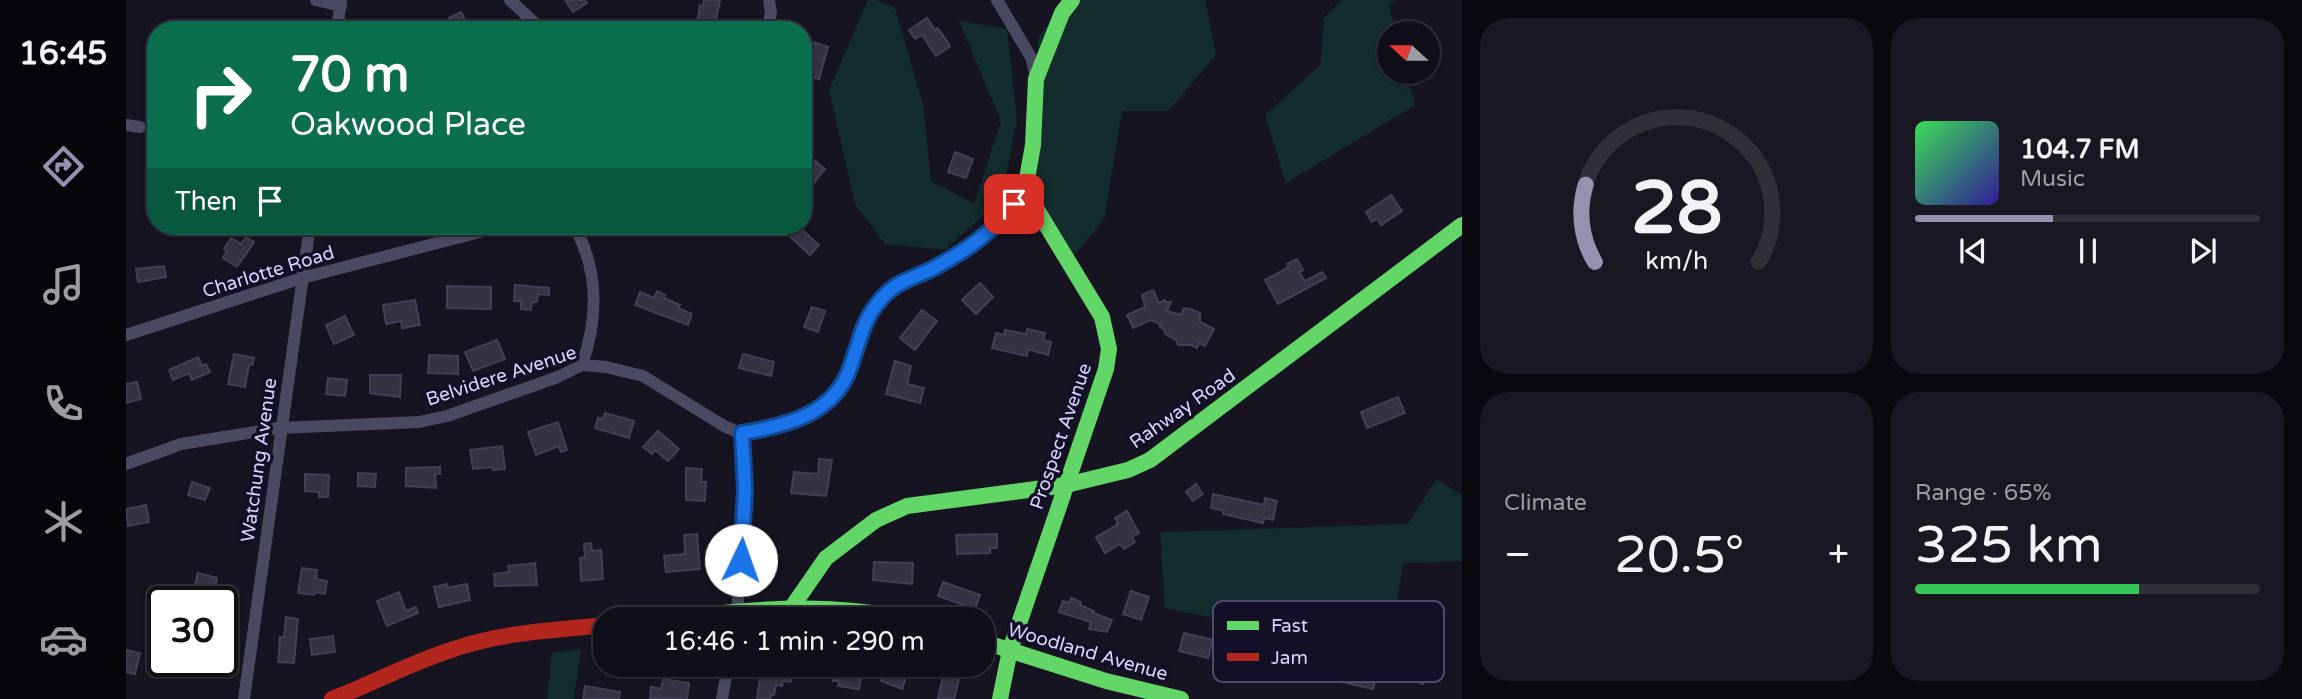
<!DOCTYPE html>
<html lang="en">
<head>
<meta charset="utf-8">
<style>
	body { margin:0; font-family:"Varela Round",sans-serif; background:#191822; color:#f1f3f6; height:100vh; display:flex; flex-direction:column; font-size:26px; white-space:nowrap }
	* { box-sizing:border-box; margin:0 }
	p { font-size:23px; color:#9c9ca2 }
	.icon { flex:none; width:38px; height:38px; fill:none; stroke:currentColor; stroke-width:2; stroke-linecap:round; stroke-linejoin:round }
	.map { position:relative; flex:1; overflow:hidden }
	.side { display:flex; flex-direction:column; gap:18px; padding:18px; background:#09080e; width:840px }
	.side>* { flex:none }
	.top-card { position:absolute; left:21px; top:21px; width:665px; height:214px; border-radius:28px; box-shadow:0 2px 5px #0004,0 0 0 2px #302f38; background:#0b6e4f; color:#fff; overflow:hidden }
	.needle { width:46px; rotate:291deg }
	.buttons { position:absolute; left:1251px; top:21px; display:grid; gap:14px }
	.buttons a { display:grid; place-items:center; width:63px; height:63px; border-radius:50%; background:#100f19; box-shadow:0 2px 5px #0004,0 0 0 2px #302f38; font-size:35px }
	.speed { position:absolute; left:21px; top:586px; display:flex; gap:14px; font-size:35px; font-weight:700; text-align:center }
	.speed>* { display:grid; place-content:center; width:91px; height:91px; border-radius:50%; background:#100f19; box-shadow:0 2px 5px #0004,0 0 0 2px #302f38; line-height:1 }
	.speed .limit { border:4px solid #111; border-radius:10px; background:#fff; color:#111 }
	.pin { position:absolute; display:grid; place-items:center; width:60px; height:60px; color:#fff; margin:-30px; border-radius:14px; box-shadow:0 4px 10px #0006 }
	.me { position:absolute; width:77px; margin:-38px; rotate:3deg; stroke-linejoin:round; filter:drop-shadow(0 0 5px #0008) }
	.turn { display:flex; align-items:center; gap:24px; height:147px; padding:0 28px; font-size:32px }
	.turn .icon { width:91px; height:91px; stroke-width:2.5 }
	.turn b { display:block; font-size:49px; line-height:60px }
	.then { display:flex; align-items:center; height:66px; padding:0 28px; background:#0003; gap:14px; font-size:26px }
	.big { font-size:52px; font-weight:600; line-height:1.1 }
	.side .widget { flex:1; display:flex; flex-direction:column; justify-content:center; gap:10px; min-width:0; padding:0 24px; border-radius:28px; background:#191822 }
	.side .dial { align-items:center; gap:0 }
	.dial svg { height:182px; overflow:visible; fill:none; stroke:#302f38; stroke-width:7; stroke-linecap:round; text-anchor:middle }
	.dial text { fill:#f1f3f6; stroke:none }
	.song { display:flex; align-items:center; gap:21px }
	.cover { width:84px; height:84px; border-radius:10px; background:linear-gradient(135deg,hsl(130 70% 55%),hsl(250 70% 35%)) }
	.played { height:7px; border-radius:4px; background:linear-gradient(90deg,#9591b1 40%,#302f38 40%) }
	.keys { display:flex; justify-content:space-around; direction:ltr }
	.heat { display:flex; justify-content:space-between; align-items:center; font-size:38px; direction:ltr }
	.charge { height:10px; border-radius:5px; background:linear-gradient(90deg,#34c759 65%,#302f38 0) }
	.side .tiles { flex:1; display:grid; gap:18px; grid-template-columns:repeat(2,1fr) }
	.trip { position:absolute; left:467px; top:607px; width:402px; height:70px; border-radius:28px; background:#100f19; box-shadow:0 2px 5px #0004,0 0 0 2px #302f38; font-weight:600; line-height:70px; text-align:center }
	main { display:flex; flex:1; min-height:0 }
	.menu { display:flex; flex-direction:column; width:126px; justify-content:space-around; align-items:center; background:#06060a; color:#9c9ca2 }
	.menu .icon { width:49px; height:49px }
	.menu .current { color:#9591b1 }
	.menu b { font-size:32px; color:#f1f3f6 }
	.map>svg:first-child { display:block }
	.green { fill:#132c2d }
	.building { fill:#343243; stroke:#433f54; stroke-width:2 }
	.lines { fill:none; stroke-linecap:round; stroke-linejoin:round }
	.street { stroke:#4a4962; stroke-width:12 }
	.fast { stroke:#63d668; stroke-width:16 }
	.jam { stroke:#b3261e; stroke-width:16 }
	.route-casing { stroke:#114b97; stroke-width:18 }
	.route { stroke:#1a73e8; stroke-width:12 }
	.labels { text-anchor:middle; stroke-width:7; stroke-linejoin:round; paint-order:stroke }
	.street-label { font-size:19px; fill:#d9d4ff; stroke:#130f26 }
	.key { fill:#130f26; stroke:#4e4a67; stroke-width:2 }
	.key-label { font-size:19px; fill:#d9d4ff }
</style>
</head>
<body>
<main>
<nav class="menu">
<b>16:45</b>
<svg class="icon current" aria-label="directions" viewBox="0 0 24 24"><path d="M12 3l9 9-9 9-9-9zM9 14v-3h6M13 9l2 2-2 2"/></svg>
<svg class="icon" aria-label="music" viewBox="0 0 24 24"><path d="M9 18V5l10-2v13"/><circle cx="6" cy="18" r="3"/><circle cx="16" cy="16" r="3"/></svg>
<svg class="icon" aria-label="phone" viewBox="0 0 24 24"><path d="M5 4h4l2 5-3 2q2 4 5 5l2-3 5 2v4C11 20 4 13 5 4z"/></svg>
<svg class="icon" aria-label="climate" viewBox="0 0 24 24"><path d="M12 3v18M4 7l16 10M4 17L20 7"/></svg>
<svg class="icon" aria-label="car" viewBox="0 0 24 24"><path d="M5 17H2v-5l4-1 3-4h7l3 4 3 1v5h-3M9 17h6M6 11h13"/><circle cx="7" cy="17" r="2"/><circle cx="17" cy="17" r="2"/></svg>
</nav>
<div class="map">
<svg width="1336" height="699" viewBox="0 0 1336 699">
	<rect width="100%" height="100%" fill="#161421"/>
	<g class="green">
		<path d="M 742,0 L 750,0 L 769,8 L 797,104 L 805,181 L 848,204 L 875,121 L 833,21 L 881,29 L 891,121 L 875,199 L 819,250 L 759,244 L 729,204 L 703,90 Z"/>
		<path d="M 944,0 L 1079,0 L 1090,55 L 1042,111 L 996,111 L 978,220 L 942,262 L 894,199 L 913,36 Z"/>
		<path d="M 1216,0 L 1270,0 L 1263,6 L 1270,33 L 1264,33 L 1264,72 L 1280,72 L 1289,105 L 1160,183 L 1139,115 L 1194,65 L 1198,18 Z"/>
		<path d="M 1310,479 L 1336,495 L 1336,561 L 1277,563 L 1269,616 L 1152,600 L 1147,630 L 1039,608 L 1034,532 L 1282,524 Z"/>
		<path d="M 455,649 L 448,699 L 421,699 L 426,653 Z"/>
	</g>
	<g class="building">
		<path d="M 439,0 L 459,0 L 461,3 L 447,12 Z"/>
		<path d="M 578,0 L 594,0 L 588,30 L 570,30 L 574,5 L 577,6 Z"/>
		<path d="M 335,12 L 344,30 L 329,30 L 323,18 Z"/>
		<path d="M 801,18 L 809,30 L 812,28 L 824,46 L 810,56 L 796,35 L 789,39 L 783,30 Z"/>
		<path d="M 687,42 L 702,47 L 693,79 L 682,76 L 684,68 L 680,67 Z"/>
		<path d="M 829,152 L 847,159 L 840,178 L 822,172 Z"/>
		<path d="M 688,160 L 699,169 L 677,196 L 677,173 Z"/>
		<path d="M 1265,195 L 1276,211 L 1255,225 L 1251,219 L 1246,222 L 1240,212 Z"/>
		<path d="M 663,226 L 672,226 L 693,245 L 684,255 L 658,231 Z"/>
		<path d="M 120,237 L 128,242 L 111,267 L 97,258 L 101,251 L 98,249 L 105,238 L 115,244 Z"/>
		<path d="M 1171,259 L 1177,270 L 1173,272 L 1179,281 L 1196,272 L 1200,278 L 1152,304 L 1139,280 L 1163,267 L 1161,264 Z"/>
		<path d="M 38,266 L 40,277 L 12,282 L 10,269 Z"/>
		<path d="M 854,283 L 867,297 L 850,314 L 836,300 Z"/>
		<path d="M 389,285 L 423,288 L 423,295 L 412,294 L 411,302 L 406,302 L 405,310 L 395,309 L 395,301 L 388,301 Z"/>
		<path d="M 321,286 L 365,287 L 365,309 L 321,308 Z"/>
		<path d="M 1027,290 L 1033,303 L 1039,300 L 1040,302 L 1045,302 L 1041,311 L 1055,315 L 1058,308 L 1064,309 L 1074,313 L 1074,322 L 1088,329 L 1079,346 L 1073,343 L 1071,348 L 1064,345 L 1052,345 L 1050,340 L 1039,334 L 1039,330 L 1034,327 L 1034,324 L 1025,320 L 1007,328 L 1001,315 L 1019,307 L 1016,295 Z"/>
		<path d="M 531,291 L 539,295 L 538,298 L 554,305 L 552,308 L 566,314 L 562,325 L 509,305 L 514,292 L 528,298 Z"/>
		<path d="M 289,300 L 294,325 L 276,328 L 275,321 L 260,324 L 257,305 Z"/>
		<path d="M 686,307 L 699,311 L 692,332 L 678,327 Z"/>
		<path d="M 796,310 L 811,321 L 789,350 L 774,338 Z"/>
		<path d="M 219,316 L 228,335 L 208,344 L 200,325 Z"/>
		<path d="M 901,329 L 919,333 L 917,340 L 925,342 L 922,355 L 902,349 L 901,356 L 866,348 L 870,333 L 878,335 L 879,330 L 900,334 Z"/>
		<path d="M 371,340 L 379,359 L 347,371 L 339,352 Z"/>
		<path d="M 108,354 L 128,358 L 126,365 L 123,365 L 119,387 L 102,384 Z"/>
		<path d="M 617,354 L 648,362 L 645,376 L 613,368 Z"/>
		<path d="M 303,355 L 332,356 L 332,374 L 302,373 Z"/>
		<path d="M 72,357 L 76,366 L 80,364 L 84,372 L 66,380 L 63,373 L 47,380 L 43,370 Z"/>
		<path d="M 769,361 L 785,366 L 781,384 L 798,388 L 794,403 L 760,394 Z"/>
		<path d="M 244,375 L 275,375 L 274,397 L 244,393 Z"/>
		<path d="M 202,378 L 221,380 L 219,396 L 200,394 Z"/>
		<path d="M 11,382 L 15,399 L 0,403 L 0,384 Z"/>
		<path d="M 1272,397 L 1279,413 L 1241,428 L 1235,412 Z"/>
		<path d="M 479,413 L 508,421 L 503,438 L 469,428 L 472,418 L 477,419 Z"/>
		<path d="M 432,422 L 441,450 L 435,452 L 433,446 L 410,455 L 402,432 Z"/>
		<path d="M 532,431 L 553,449 L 542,461 L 529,450 L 526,454 L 517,447 Z"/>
		<path d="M 376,446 L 379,469 L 367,470 L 367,467 L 347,469 L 344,450 Z"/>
		<path d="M 693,459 L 706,460 L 700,496 L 665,493 L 668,472 L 692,474 Z"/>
		<path d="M 314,467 L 314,474 L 309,474 L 310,488 L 280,486 L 280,468 Z"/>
		<path d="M 560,468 L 576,469 L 575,482 L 580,482 L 579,501 L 560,500 Z"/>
		<path d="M 232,473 L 250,474 L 249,487 L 232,486 Z"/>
		<path d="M 179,474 L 203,475 L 202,497 L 193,497 L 193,492 L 179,491 Z"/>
		<path d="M 66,482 L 84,488 L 79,500 L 62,495 Z"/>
		<path d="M 1070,484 L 1077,494 L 1067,501 L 1060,492 Z"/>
		<path d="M 1087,494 L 1138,505 L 1139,498 L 1151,501 L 1147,520 L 1138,518 L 1137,523 L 1097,514 L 1098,511 L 1085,508 Z"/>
		<path d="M 20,505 L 23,522 L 2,526 L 0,509 Z"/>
		<path d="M 1001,511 L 1013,533 L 1006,537 L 1009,542 L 998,549 L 994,544 L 979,553 L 970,537 L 992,524 L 989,518 Z"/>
		<path d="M 571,534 L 574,569 L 540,572 L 538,556 L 559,554 L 558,535 Z"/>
		<path d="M 871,534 L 871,548 L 864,548 L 864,553 L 831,554 L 830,535 Z"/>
		<path d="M 465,543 L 466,551 L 475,550 L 477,579 L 455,581 L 454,558 L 459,557 L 458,544 Z"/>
		<path d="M 748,562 L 787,563 L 786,584 L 747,580 Z"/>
		<path d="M 409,563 L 411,585 L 369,586 L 368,574 L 383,572 L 382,566 Z"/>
		<path d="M 176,568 L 191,570 L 190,579 L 201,581 L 199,594 L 189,592 L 188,595 L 172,593 Z"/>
		<path d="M 72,573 L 91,578 L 85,602 L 66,597 Z"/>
		<path d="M 817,582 L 854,595 L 849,609 L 812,596 Z"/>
		<path d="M 321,584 L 322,588 L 341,584 L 344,600 L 313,607 L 308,587 Z"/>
		<path d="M 1005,591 L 1023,597 L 1015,620 L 997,614 Z"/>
		<path d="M 273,592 L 280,611 L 290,607 L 292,613 L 261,626 L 251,601 Z"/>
		<path d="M 945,598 L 955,602 L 954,605 L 968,611 L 967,613 L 986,620 L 981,632 L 963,629 L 965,622 L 933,612 L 937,601 L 943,603 Z"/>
		<path d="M 160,617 L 172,619 L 168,663 L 152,662 L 154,637 L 158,637 Z"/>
		<path d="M 1058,633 L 1087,640 L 1082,658 L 1053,651 Z"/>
		<path d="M 207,636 L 209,652 L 186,655 L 184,639 Z"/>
		<path d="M 0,650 L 14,653 L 9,674 L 0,672 Z"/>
		<path d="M 1231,652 L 1255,658 L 1247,689 L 1216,682 L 1222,658 L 1229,659 Z"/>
		<path d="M 1263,660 L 1301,669 L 1297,684 L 1260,672 Z"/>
		<path d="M 760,665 L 782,671 L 776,689 L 755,681 Z"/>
		<path d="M 724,666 L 731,667 L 731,671 L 736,672 L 733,689 L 712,686 L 713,681 L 707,681 L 709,668 L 723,670 Z"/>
		<path d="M 819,668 L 835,672 L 828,699 L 812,698 Z"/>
		<path d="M 635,669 L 666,671 L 665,682 L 657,681 L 656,686 L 650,685 L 648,695 L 645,694 L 644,699 L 631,699 Z"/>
		<path d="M 537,679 L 563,683 L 561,699 L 524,698 L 525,687 L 535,689 Z"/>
		<path d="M 459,686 L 494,692 L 493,699 L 457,699 Z"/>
	</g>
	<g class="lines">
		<g class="street">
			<path d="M 190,0 L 215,6"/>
			<path d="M 384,0 L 416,30"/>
			<path d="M 871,0 L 906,59 L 909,75"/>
			<path d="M 211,30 L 215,0"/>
			<path d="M 641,30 L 645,13 L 643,0"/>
			<path d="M 0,125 L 14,127"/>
			<path d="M 448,226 C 473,270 472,319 456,365"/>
			<path d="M 0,335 L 176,278 L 377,226"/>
			<path d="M 616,434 C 660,426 708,414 725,367 C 734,339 738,312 762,291 C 775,280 795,275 810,267 C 851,243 870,229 899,190"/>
			<path d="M 0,464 L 55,444 L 153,428 L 293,422 L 321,416 L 432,377 L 456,365 L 480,367 L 517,376 L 598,426 L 616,434"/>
			<path d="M 611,616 L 619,490 L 616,434"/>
			<path d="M 118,699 L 184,226"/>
			<path d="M 596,699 L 602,665"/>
		</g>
		<g class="fast">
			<path d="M 666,607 L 700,558 L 750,520 L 781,506 L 940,485 L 1002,470 L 1024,460 L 1336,225"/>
			<path d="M 531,620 C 616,610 699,600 783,620"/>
			<path d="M 858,642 L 980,681 L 1055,699"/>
			<path d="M 874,699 L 884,650 L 980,369 L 983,349 L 976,317 L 899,190 L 907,145 L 910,79 L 936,13 L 946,0"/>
		</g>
		<path class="jam" d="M 206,699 C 248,683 288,661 331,648 C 379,632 430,630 480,625"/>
	</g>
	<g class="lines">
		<defs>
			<path id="route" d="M 615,560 L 619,490 L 616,433 C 660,426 708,414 724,368 C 735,338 737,315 762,292 C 772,282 791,276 804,270 C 836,253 866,234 888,204"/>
		</defs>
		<use href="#route" class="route-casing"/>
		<use href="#route" class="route"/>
	</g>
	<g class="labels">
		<g class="street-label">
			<text transform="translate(142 271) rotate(-17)" y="7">Charlotte Road</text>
			<text transform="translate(375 375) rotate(-18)" y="7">Belvidere Avenue</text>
			<text transform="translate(1056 408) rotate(-35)" y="7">Rahway Road</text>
			<text transform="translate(934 436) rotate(-71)" y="7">Prospect Avenue</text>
			<text transform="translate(132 460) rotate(-82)" y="7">Watchung Avenue</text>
			<text transform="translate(962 651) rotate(16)" y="7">Woodland Avenue</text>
		</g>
	</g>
	<rect x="1087" y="601" width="231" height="81" rx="10" class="key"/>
	<rect x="1101" y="621" width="32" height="9" fill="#63d668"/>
	<rect x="1101" y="653" width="32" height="8" fill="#b3261e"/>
	<g class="key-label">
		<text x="1145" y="632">Fast</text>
		<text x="1145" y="664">Jam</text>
	</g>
</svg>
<div class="buttons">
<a><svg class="needle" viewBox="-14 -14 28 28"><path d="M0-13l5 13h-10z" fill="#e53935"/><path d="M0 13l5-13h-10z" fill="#9c9ca2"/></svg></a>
</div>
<div class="speed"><div class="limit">30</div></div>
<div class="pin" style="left:888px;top:204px;background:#d93025"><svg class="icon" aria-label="arrive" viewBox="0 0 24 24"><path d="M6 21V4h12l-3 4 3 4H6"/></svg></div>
<svg class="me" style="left:615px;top:560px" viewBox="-20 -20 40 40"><circle r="19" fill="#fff"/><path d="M0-13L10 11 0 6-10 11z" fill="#1a73e8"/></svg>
<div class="trip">16:46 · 1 min · 290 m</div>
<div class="top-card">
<div class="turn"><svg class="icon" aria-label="right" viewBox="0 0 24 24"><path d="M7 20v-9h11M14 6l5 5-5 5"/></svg><div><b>70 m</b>Oakwood Place</div></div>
<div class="then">Then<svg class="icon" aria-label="arrive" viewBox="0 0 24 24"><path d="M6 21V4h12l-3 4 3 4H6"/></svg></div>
</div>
</div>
<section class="side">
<div class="tiles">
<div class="widget dial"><svg viewBox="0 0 100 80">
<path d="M14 69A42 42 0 1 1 86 69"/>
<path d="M14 69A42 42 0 0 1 10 35" stroke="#9591b1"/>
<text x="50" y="56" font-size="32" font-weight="700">28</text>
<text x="50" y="72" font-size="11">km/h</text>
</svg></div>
<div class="widget">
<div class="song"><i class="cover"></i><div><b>104.7 FM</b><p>Music</p></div></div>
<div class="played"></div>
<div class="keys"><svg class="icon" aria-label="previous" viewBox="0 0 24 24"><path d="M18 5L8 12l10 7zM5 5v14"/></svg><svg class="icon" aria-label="pause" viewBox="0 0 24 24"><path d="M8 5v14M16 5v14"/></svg><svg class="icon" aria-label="next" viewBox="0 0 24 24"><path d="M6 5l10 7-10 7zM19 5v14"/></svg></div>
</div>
<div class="widget"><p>Climate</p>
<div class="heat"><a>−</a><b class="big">20.5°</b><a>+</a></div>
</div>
<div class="widget"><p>Range · 65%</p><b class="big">325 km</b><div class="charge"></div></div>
</div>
</section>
</main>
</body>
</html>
